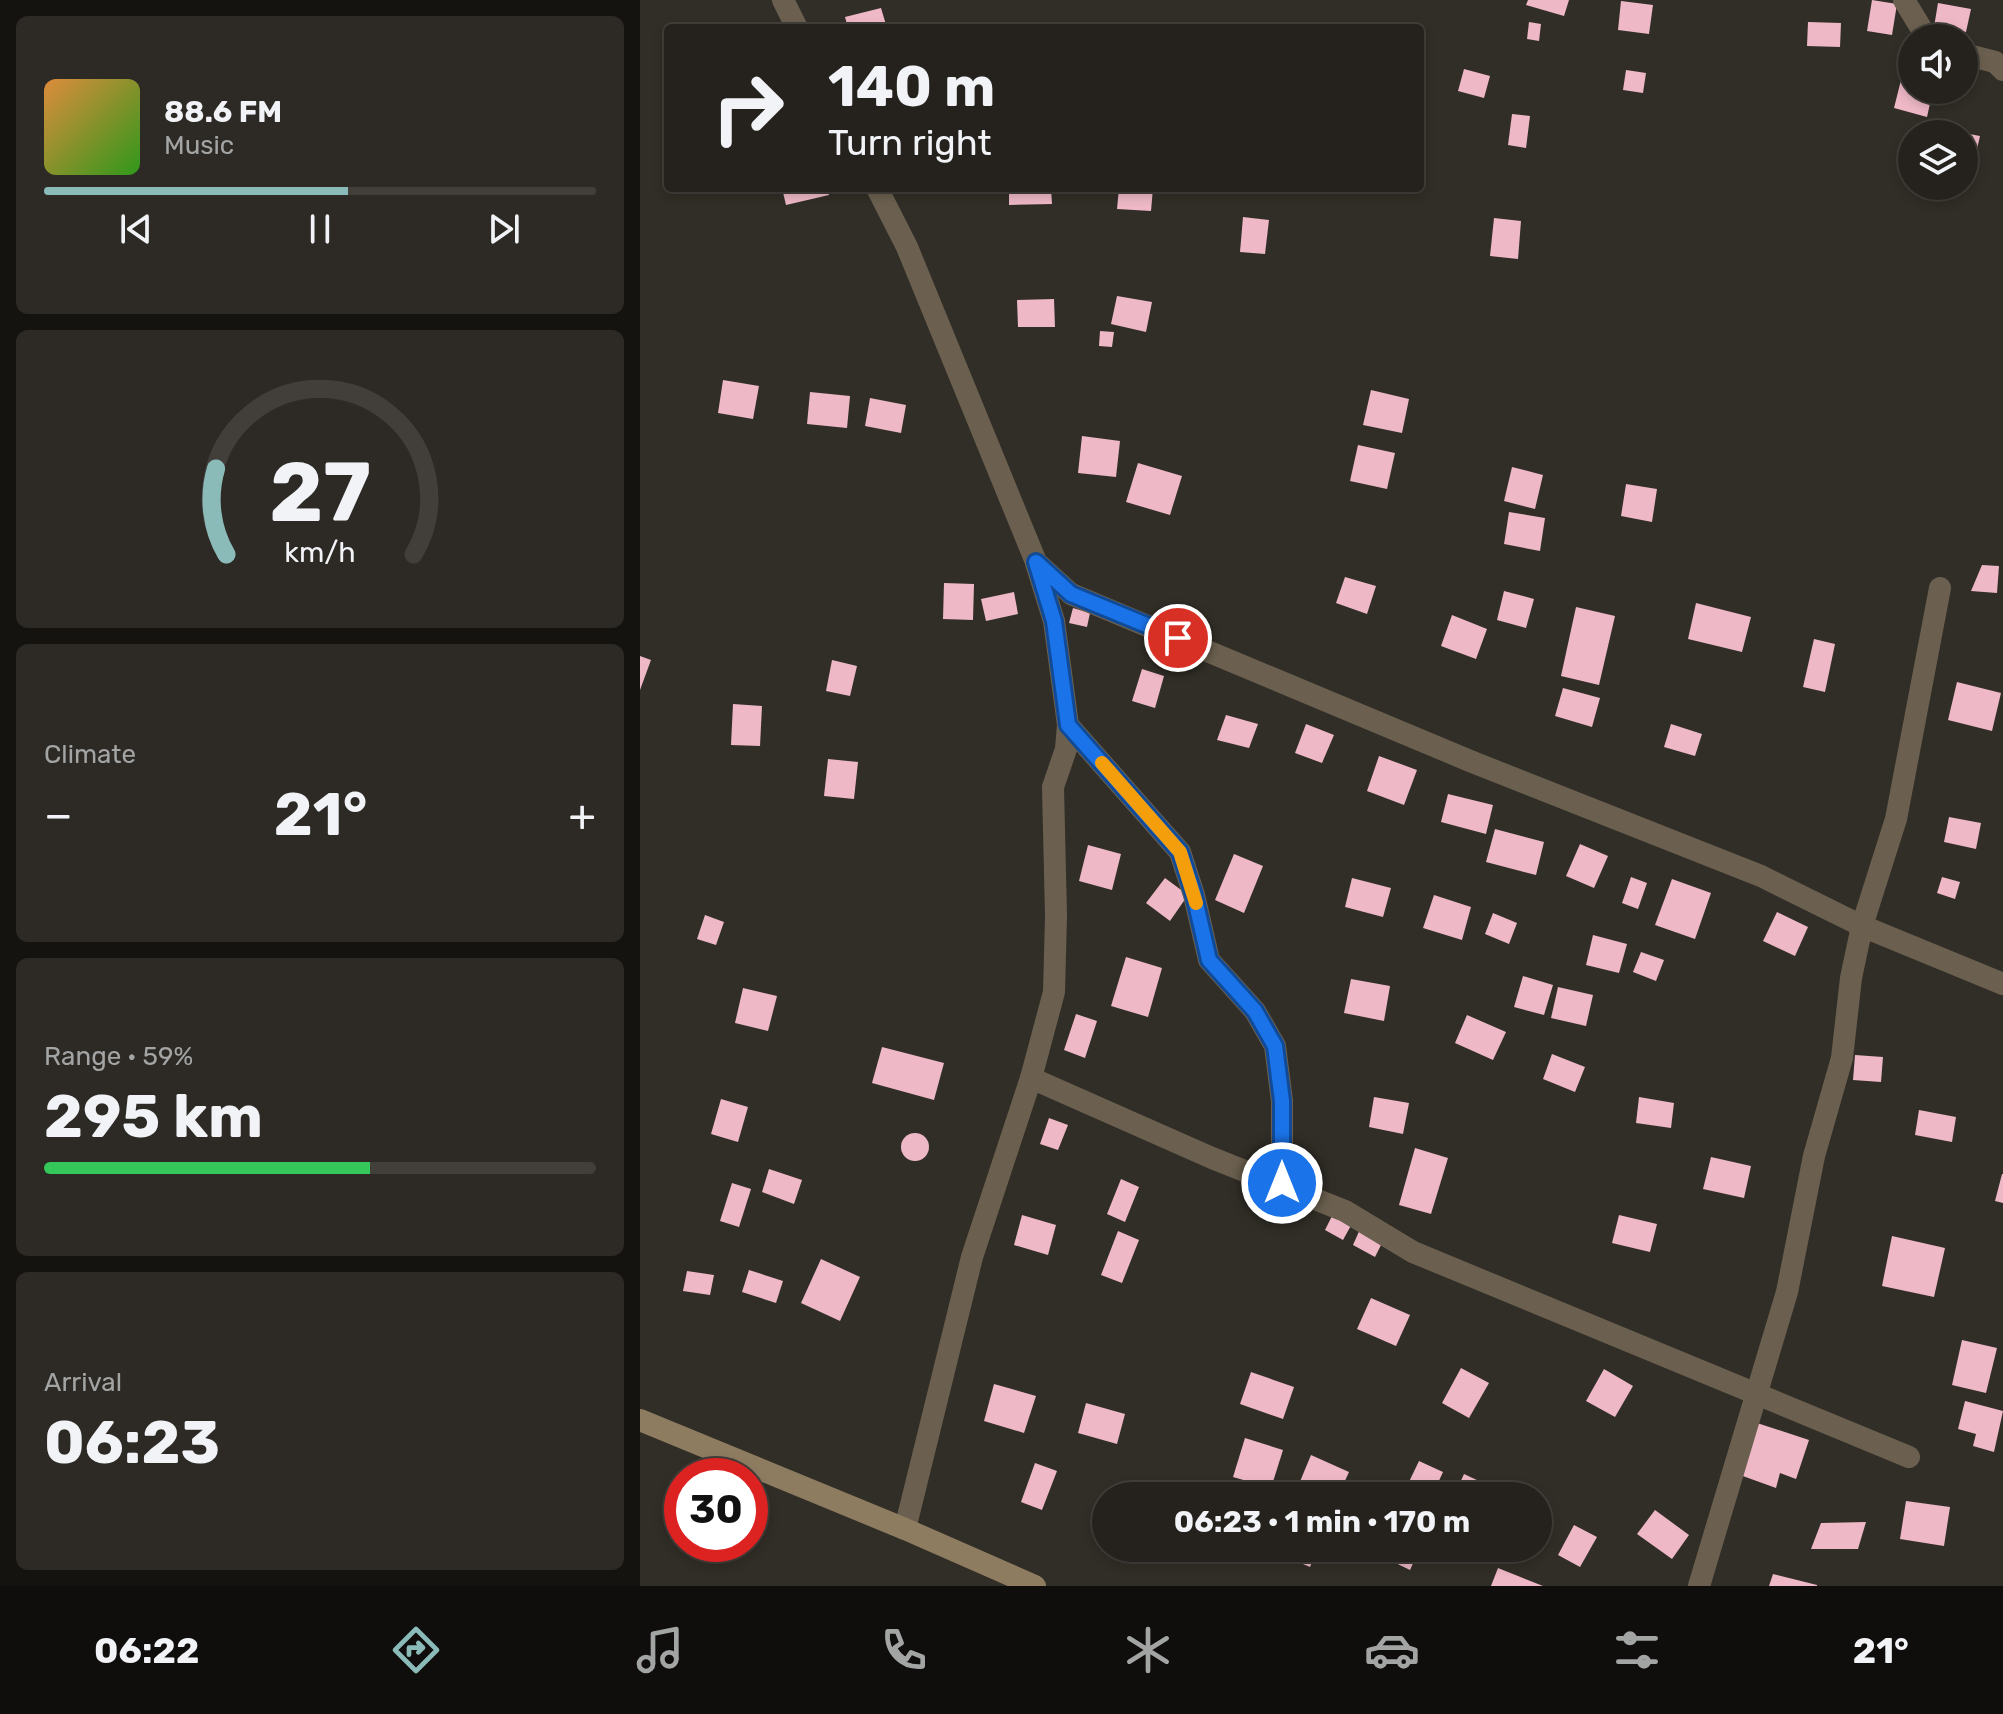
<!DOCTYPE html>
<html lang="en">
<head>
<meta charset="utf-8">
<style>
	body { margin:0; font-family:Rubik,sans-serif; background:#2d2a26; color:#f1f3f6; height:100vh; display:flex; flex-direction:column; font-size:30px; white-space:nowrap }
	* { box-sizing:border-box; margin:0 }
	p { font-size:26px; color:#a3a4a4 }
	.icon { flex:none; width:44px; height:44px; fill:none; stroke:currentColor; stroke-width:2; stroke-linecap:round; stroke-linejoin:round }
	.map { position:relative; flex:1; overflow:hidden }
	.sheet { display:flex; flex-direction:column; gap:16px; padding:16px; background:#141310; width:640px }
	.sheet>* { flex:none }
	.guide { position:absolute; left:24px; top:24px; width:760px; height:168px; border-radius:8px; box-shadow:0 4px 12px #0003,0 0 0 2px #423f3b; background:#25221d; color:#f1f3f6; overflow:hidden }
	.tools { position:absolute; left:1258px; top:24px; display:grid; gap:16px }
	.tools a { display:grid; place-items:center; width:80px; height:80px; border-radius:50%; background:#25221d; box-shadow:0 4px 12px #0003,0 0 0 2px #423f3b; font-size:40px }
	.speed { position:absolute; left:24px; top:1458px; display:flex; gap:16px; font-size:40px; font-weight:700; text-align:center }
	.speed>* { display:grid; place-content:center; width:104px; height:104px; border-radius:50%; background:#25221d; box-shadow:0 4px 12px #0003,0 0 0 2px #423f3b; line-height:1 }
	.speed .limit { border:12px solid #d22; background:#fff; color:#111 }
	.pin { position:absolute; display:grid; place-items:center; width:68px; height:68px; color:#fff; margin:-34px; border:4px solid #fff; border-radius:50%; box-shadow:0 2px 8px #0007 }
	.me { position:absolute; width:88px; margin:-44px; rotate:0deg; stroke-linejoin:round; filter:drop-shadow(0 0 6px #0008) }
	.turn { display:flex; align-items:center; gap:28px; height:168px; padding:0 32px; font-size:36px }
	.turn .icon { width:104px; height:104px; stroke-width:2.5 }
	.turn b { display:block; font-size:56px; line-height:68px }
	.big { font-size:60px; font-weight:700; line-height:1.1 }
	.sheet .card { flex:1; display:flex; flex-direction:column; justify-content:center; gap:12px; min-width:0; padding:0 28px; border-radius:12px; background:#2d2a26 }
	.sheet .dial { align-items:center; gap:0 }
	.dial svg { height:208px; overflow:visible; fill:none; stroke:#423f3b; stroke-width:7; stroke-linecap:round; text-anchor:middle }
	.dial text { fill:#f1f3f6; stroke:none }
	.song { display:flex; align-items:center; gap:24px }
	.cover { width:96px; height:96px; border-radius:12px; background:linear-gradient(135deg,hsl(30 70% 55%),hsl(110 70% 35%)) }
	.played { height:8px; border-radius:4px; background:linear-gradient(90deg,#8bbbb9 55%,#423f3b 55%) }
	.keys { display:flex; justify-content:space-around; direction:ltr }
	.heat { display:flex; justify-content:space-between; align-items:center; font-size:44px; direction:ltr }
	.charge { height:12px; border-radius:6px; background:linear-gradient(90deg,#34c759 59%,#423f3b 0) }
	.trip { position:absolute; left:452px; top:1482px; width:460px; height:80px; border-radius:40px; background:#25221d; box-shadow:0 4px 12px #0003,0 0 0 2px #423f3b; font-weight:700; line-height:80px; text-align:center }
	.tab-bar { display:flex; height:128px; justify-content:space-around; align-items:center; background:#0f0e0c; color:#a3a4a4 }
	.tab-bar .icon { width:56px; height:56px }
	.tab-bar .current { color:#8bbbb9 }
	.tab-bar b { font-size:36px; color:#f1f3f6 }
	main { display:flex; flex:1; min-height:0 }
	.map>svg:first-child { display:block }
	.building { fill:#eeb8c7 }
	.lines { fill:none; stroke-linecap:round; stroke-linejoin:round }
	.minor { stroke:#6b604f; stroke-width:22 }
	.secondary { stroke:#8e7c61; stroke-width:22 }
	.route-casing { stroke:#114b97; stroke-width:20 }
	.route { stroke:#1a73e8; stroke-width:14 }
	.slow { stroke:#f59e0b; stroke-width:14 }
</style>
</head>
<body>
<main>
<section class="sheet">
<div class="card">
<div class="song"><i class="cover"></i><div><b>88.6 FM</b><p>Music</p></div></div>
<div class="played"></div>
<div class="keys"><svg class="icon" aria-label="previous" viewBox="0 0 24 24"><path d="M18 5L8 12l10 7zM5 5v14"/></svg><svg class="icon" aria-label="pause" viewBox="0 0 24 24"><path d="M8 5v14M16 5v14"/></svg><svg class="icon" aria-label="next" viewBox="0 0 24 24"><path d="M6 5l10 7-10 7zM19 5v14"/></svg></div>
</div>
<div class="card dial"><svg viewBox="0 0 100 80">
<path d="M14 69A42 42 0 1 1 86 69"/>
<path d="M14 69A42 42 0 0 1 10 36" stroke="#8bbbb9"/>
<text x="50" y="56" font-size="32" font-weight="700">27</text>
<text x="50" y="72" font-size="11">km/h</text>
</svg></div>
<div class="card"><p>Climate</p>
<div class="heat"><a>−</a><b class="big">21°</b><a>+</a></div>
</div>
<div class="card"><p>Range · 59%</p><b class="big">295 km</b><div class="charge"></div></div>
<div class="card"><p>Arrival</p><b class="big">06:23</b></div>
</section>
<div class="map">
<svg width="1363" height="1586" viewBox="0 0 1363 1586">
	<rect width="100%" height="100%" fill="#312e27"/>
	<g class="building">
		<path d="M 888,0 L 929,0 L 924,16 L 886,5 Z"/>
		<path d="M 1232,0 L 1257,4 L 1252,35 L 1227,31 Z"/>
		<path d="M 981,1 L 1013,5 L 1009,34 L 978,30 Z"/>
		<path d="M 1298,3 L 1331,9 L 1326,32 L 1294,27 Z"/>
		<path d="M 241,8 L 247,28 L 208,28 L 205,17 Z"/>
		<path d="M 889,22 L 901,24 L 899,41 L 887,39 Z"/>
		<path d="M 1168,22 L 1201,23 L 1200,47 L 1167,46 Z"/>
		<path d="M 824,69 L 850,76 L 844,98 L 818,91 Z"/>
		<path d="M 986,70 L 1006,73 L 1003,93 L 983,90 Z"/>
		<path d="M 1261,80 L 1272,82 L 1272,90 L 1293,90 L 1287,117 L 1254,108 Z"/>
		<path d="M 872,114 L 890,116 L 886,148 L 868,145 Z"/>
		<path d="M 1324,133 L 1340,136 L 1332,171 L 1324,169 Z"/>
		<path d="M 142,188 L 187,188 L 189,195 L 146,205 Z"/>
		<path d="M 369,188 L 411,188 L 412,204 L 369,205 Z"/>
		<path d="M 479,188 L 513,188 L 511,211 L 477,209 Z"/>
		<path d="M 603,217 L 629,220 L 625,254 L 600,252 Z"/>
		<path d="M 854,218 L 881,221 L 878,259 L 850,256 Z"/>
		<path d="M 477,296 L 512,302 L 506,332 L 471,324 Z"/>
		<path d="M 414,299 L 415,327 L 378,327 L 377,300 Z"/>
		<path d="M 460,331 L 474,332 L 472,347 L 459,346 Z"/>
		<path d="M 83,380 L 119,386 L 113,419 L 78,413 Z"/>
		<path d="M 731,390 L 769,399 L 762,433 L 723,425 Z"/>
		<path d="M 170,392 L 210,396 L 207,428 L 167,424 Z"/>
		<path d="M 230,398 L 266,405 L 261,433 L 225,426 Z"/>
		<path d="M 442,436 L 480,441 L 476,477 L 438,473 Z"/>
		<path d="M 718,445 L 755,453 L 747,489 L 710,481 Z"/>
		<path d="M 498,463 L 542,476 L 530,515 L 486,502 Z"/>
		<path d="M 872,467 L 903,475 L 895,509 L 864,501 Z"/>
		<path d="M 986,484 L 1017,489 L 1012,522 L 981,516 Z"/>
		<path d="M 869,512 L 905,518 L 900,551 L 864,544 Z"/>
		<path d="M 1342,565 L 1359,566 L 1357,593 L 1331,591 Z"/>
		<path d="M 705,577 L 736,586 L 727,614 L 696,603 Z"/>
		<path d="M 304,583 L 334,584 L 333,620 L 303,619 Z"/>
		<path d="M 864,591 L 894,599 L 886,628 L 857,620 Z"/>
		<path d="M 374,592 L 378,614 L 346,621 L 341,599 Z"/>
		<path d="M 1056,603 L 1111,617 L 1102,652 L 1048,639 Z"/>
		<path d="M 936,607 L 975,616 L 959,685 L 921,676 Z"/>
		<path d="M 433,608 L 450,613 L 447,627 L 429,623 Z"/>
		<path d="M 812,615 L 847,629 L 836,659 L 801,646 Z"/>
		<path d="M 1174,639 L 1195,644 L 1185,692 L 1163,687 Z"/>
		<path d="M 0,656 L 11,660 L 0,690 Z"/>
		<path d="M 192,660 L 217,666 L 210,696 L 186,691 Z"/>
		<path d="M 502,669 L 524,676 L 515,708 L 492,701 Z"/>
		<path d="M 1317,682 L 1361,693 L 1352,731 L 1308,720 Z"/>
		<path d="M 923,688 L 960,698 L 952,727 L 915,716 Z"/>
		<path d="M 93,704 L 122,706 L 120,746 L 91,745 Z"/>
		<path d="M 586,715 L 618,724 L 609,748 L 577,740 Z"/>
		<path d="M 666,724 L 694,735 L 682,763 L 655,753 Z"/>
		<path d="M 1031,724 L 1062,734 L 1055,756 L 1024,747 Z"/>
		<path d="M 739,756 L 777,770 L 764,805 L 727,791 Z"/>
		<path d="M 188,759 L 218,762 L 214,799 L 184,796 Z"/>
		<path d="M 808,794 L 853,805 L 846,834 L 801,822 Z"/>
		<path d="M 1309,817 L 1341,823 L 1336,849 L 1304,842 Z"/>
		<path d="M 855,829 L 904,842 L 896,875 L 846,862 Z"/>
		<path d="M 940,844 L 968,856 L 954,888 L 926,876 Z"/>
		<path d="M 448,845 L 481,854 L 472,890 L 439,881 Z"/>
		<path d="M 594,854 L 623,866 L 604,913 L 575,900 Z"/>
		<path d="M 991,877 L 1007,883 L 998,909 L 982,903 Z"/>
		<path d="M 1302,877 L 1320,882 L 1315,899 L 1297,893 Z"/>
		<path d="M 525,878 L 548,895 L 530,921 L 506,903 Z"/>
		<path d="M 712,878 L 751,888 L 743,917 L 705,907 Z"/>
		<path d="M 1032,879 L 1071,893 L 1055,939 L 1015,925 Z"/>
		<path d="M 794,895 L 831,907 L 822,940 L 783,928 Z"/>
		<path d="M 1137,912 L 1168,927 L 1155,956 L 1123,941 Z"/>
		<path d="M 853,913 L 877,923 L 869,944 L 845,934 Z"/>
		<path d="M 65,915 L 84,922 L 76,945 L 57,939 Z"/>
		<path d="M 953,935 L 987,944 L 979,973 L 946,965 Z"/>
		<path d="M 1001,952 L 1024,960 L 1016,981 L 993,972 Z"/>
		<path d="M 486,957 L 522,968 L 508,1017 L 471,1006 Z"/>
		<path d="M 883,976 L 913,985 L 904,1015 L 874,1007 Z"/>
		<path d="M 711,979 L 750,986 L 744,1021 L 704,1013 Z"/>
		<path d="M 918,987 L 953,995 L 946,1026 L 911,1018 Z"/>
		<path d="M 103,988 L 137,996 L 128,1031 L 95,1023 Z"/>
		<path d="M 436,1014 L 457,1021 L 445,1058 L 424,1050 Z"/>
		<path d="M 827,1015 L 866,1032 L 853,1060 L 815,1043 Z"/>
		<path d="M 242,1047 L 304,1063 L 294,1100 L 232,1083 Z"/>
		<path d="M 912,1054 L 945,1067 L 935,1092 L 903,1079 Z"/>
		<path d="M 1215,1055 L 1243,1057 L 1241,1082 L 1213,1080 Z"/>
		<path d="M 734,1097 L 769,1103 L 763,1134 L 729,1127 Z"/>
		<path d="M 999,1097 L 1034,1103 L 1031,1128 L 996,1123 Z"/>
		<path d="M 81,1099 L 108,1107 L 98,1142 L 71,1134 Z"/>
		<path d="M 1279,1110 L 1316,1117 L 1312,1142 L 1275,1135 Z"/>
		<path d="M 409,1118 L 428,1125 L 418,1150 L 400,1144 Z"/>
		<circle cx="275" cy="1147" r="14"/>
		<path d="M 775,1148 L 808,1158 L 791,1214 L 759,1205 Z"/>
		<path d="M 1071,1157 L 1111,1166 L 1104,1198 L 1063,1189 Z"/>
		<path d="M 129,1169 L 162,1180 L 154,1204 L 122,1192 Z"/>
		<path d="M 1362,1174 L 1363,1174 L 1363,1203 L 1355,1201 Z"/>
		<path d="M 481,1179 L 499,1187 L 485,1222 L 467,1214 Z"/>
		<path d="M 92,1183 L 111,1189 L 99,1227 L 80,1221 Z"/>
		<path d="M 695,1210 L 714,1220 L 703,1240 L 685,1230 Z"/>
		<path d="M 382,1215 L 416,1225 L 408,1255 L 374,1245 Z"/>
		<path d="M 979,1215 L 1017,1224 L 1010,1252 L 972,1243 Z"/>
		<path d="M 721,1227 L 744,1239 L 735,1257 L 713,1245 Z"/>
		<path d="M 478,1231 L 499,1240 L 482,1283 L 461,1275 Z"/>
		<path d="M 1252,1236 L 1305,1248 L 1294,1297 L 1242,1286 Z"/>
		<path d="M 181,1259 L 220,1277 L 200,1321 L 161,1303 Z"/>
		<path d="M 109,1270 L 143,1281 L 136,1303 L 102,1292 Z"/>
		<path d="M 47,1271 L 74,1275 L 70,1295 L 43,1291 Z"/>
		<path d="M 731,1298 L 770,1315 L 756,1346 L 717,1329 Z"/>
		<path d="M 1322,1340 L 1357,1348 L 1346,1393 L 1312,1385 Z"/>
		<path d="M 821,1368 L 849,1383 L 829,1418 L 802,1403 Z"/>
		<path d="M 964,1369 L 993,1386 L 975,1417 L 946,1401 Z"/>
		<path d="M 611,1372 L 654,1387 L 643,1419 L 600,1404 Z"/>
		<path d="M 354,1384 L 396,1396 L 384,1433 L 344,1421 Z"/>
		<path d="M 1325,1401 L 1363,1411 L 1354,1452 L 1333,1446 L 1336,1434 L 1318,1429 Z"/>
		<path d="M 446,1403 L 485,1414 L 477,1444 L 438,1433 Z"/>
		<path d="M 1117,1423 L 1169,1440 L 1156,1479 L 1140,1473 L 1136,1488 L 1100,1475 Z"/>
		<path d="M 605,1438 L 643,1450 L 631,1488 L 593,1477 Z"/>
		<path d="M 671,1455 L 709,1472 L 698,1496 L 654,1496 Z"/>
		<path d="M 779,1461 L 803,1472 L 792,1496 L 767,1486 Z"/>
		<path d="M 395,1463 L 417,1471 L 402,1510 L 381,1502 Z"/>
		<path d="M 824,1474 L 856,1489 L 852,1496 L 814,1496 Z"/>
		<path d="M 1266,1501 L 1310,1507 L 1304,1546 L 1260,1539 Z"/>
		<path d="M 1015,1510 L 1049,1535 L 1032,1559 L 997,1534 Z"/>
		<path d="M 1226,1522 L 1218,1549 L 1171,1549 L 1181,1523 Z"/>
		<path d="M 934,1525 L 957,1537 L 940,1567 L 918,1555 Z"/>
		<path d="M 633,1548 L 678,1548 L 670,1567 L 632,1551 Z"/>
		<path d="M 740,1548 L 780,1548 L 770,1570 L 737,1554 Z"/>
		<path d="M 858,1568 L 903,1586 L 851,1586 Z"/>
		<path d="M 1133,1574 L 1177,1585 L 1177,1586 L 1129,1586 Z"/>
	</g>
	<g class="lines">
		<g class="minor">
			<path d="M 143,0 L 157,28"/>
			<path d="M 1264,0 L 1287,38"/>
			<path d="M 1324,54 L 1355,62 L 1363,70"/>
			<path d="M 237,188 L 267,247 L 396,562 L 431,594 L 830,761 L 1121,876 L 1222,926 L 1363,984"/>
			<path d="M 428,725 L 540,852 L 554,895 L 569,960 L 615,1011 L 635,1046 L 642,1101 L 642,1183"/>
			<path d="M 391,1078 L 572,1158 L 705,1211 L 773,1252 L 1269,1457"/>
			<path d="M 265,1529 L 332,1257 L 391,1078 L 414,992 L 416,916 L 413,787 L 426,749 L 428,725 L 414,621 L 396,563"/>
			<path d="M 1059,1586 L 1147,1292 L 1174,1156 L 1202,1058 L 1211,978 L 1222,926 L 1256,819 L 1300,588"/>
		</g>
		<path class="secondary" d="M 0,1420 L 265,1529 L 395,1586"/>
	</g>
	<g class="lines">
		<defs>
			<path id="route" d="M 538,638 L 431,594 L 396,562 L 414,621 L 428,725 L 540,852 L 554,895 L 569,960 L 615,1011 L 635,1046 L 642,1101 L 642,1183"/>
		</defs>
		<use href="#route" class="route-casing"/>
		<use href="#route" class="route"/>
		<path class="slow" d="M 462,763 L 540,852 L 556,903"/>
	</g>
</svg>
<div class="tools">
<a><svg class="icon" aria-label="sound" viewBox="0 0 24 24"><path d="M4 9h4l5-4v14l-5-4H4zM17 9q2 3 0 6"/></svg></a>
<a><svg class="icon" aria-label="layers" viewBox="0 0 24 24"><path d="M12 4l9 5-9 5-9-5zM3 14l9 5 9-5"/></svg></a>
</div>
<div class="speed"><div class="limit">30</div></div>
<div class="pin" style="left:538px;top:638px;background:#d93025"><svg class="icon" aria-label="arrive" viewBox="0 0 24 24"><path d="M6 21V4h12l-3 4 3 4H6"/></svg></div>
<svg class="me" style="left:642px;top:1183px" viewBox="-20 -20 40 40"><circle r="17" fill="#1a73e8" stroke="#fff" stroke-width="3"/><path d="M0-11L8 9 0 5-8 9z" fill="#fff"/></svg>
<div class="trip">06:23 · 1 min · 170 m</div>
<div class="guide">
<div class="turn"><svg class="icon" aria-label="right" viewBox="0 0 24 24"><path d="M7 20v-9h11M14 6l5 5-5 5"/></svg><div><b>140 m</b>Turn right</div></div>
</div>
</div>
</main>
<nav class="tab-bar">
<b>06:22</b>
<svg class="icon current" aria-label="directions" viewBox="0 0 24 24"><path d="M12 3l9 9-9 9-9-9zM9 14v-3h6M13 9l2 2-2 2"/></svg>
<svg class="icon" aria-label="music" viewBox="0 0 24 24"><path d="M9 18V5l10-2v13"/><circle cx="6" cy="18" r="3"/><circle cx="16" cy="16" r="3"/></svg>
<svg class="icon" aria-label="phone" viewBox="0 0 24 24"><path d="M5 4h4l2 5-3 2q2 4 5 5l2-3 5 2v4C11 20 4 13 5 4z"/></svg>
<svg class="icon" aria-label="climate" viewBox="0 0 24 24"><path d="M12 3v18M4 7l16 10M4 17L20 7"/></svg>
<svg class="icon" aria-label="car" viewBox="0 0 24 24"><path d="M5 17H2v-5l4-1 3-4h7l3 4 3 1v5h-3M9 17h6M6 11h13"/><circle cx="7" cy="17" r="2"/><circle cx="17" cy="17" r="2"/></svg>
<svg class="icon" aria-label="filters" viewBox="0 0 24 24"><path d="M4 7h16M4 17h16"/><circle cx="9" cy="7" r="2"/><circle cx="15" cy="17" r="2"/></svg>
<b>21°</b>
</nav>
</body>
</html>
